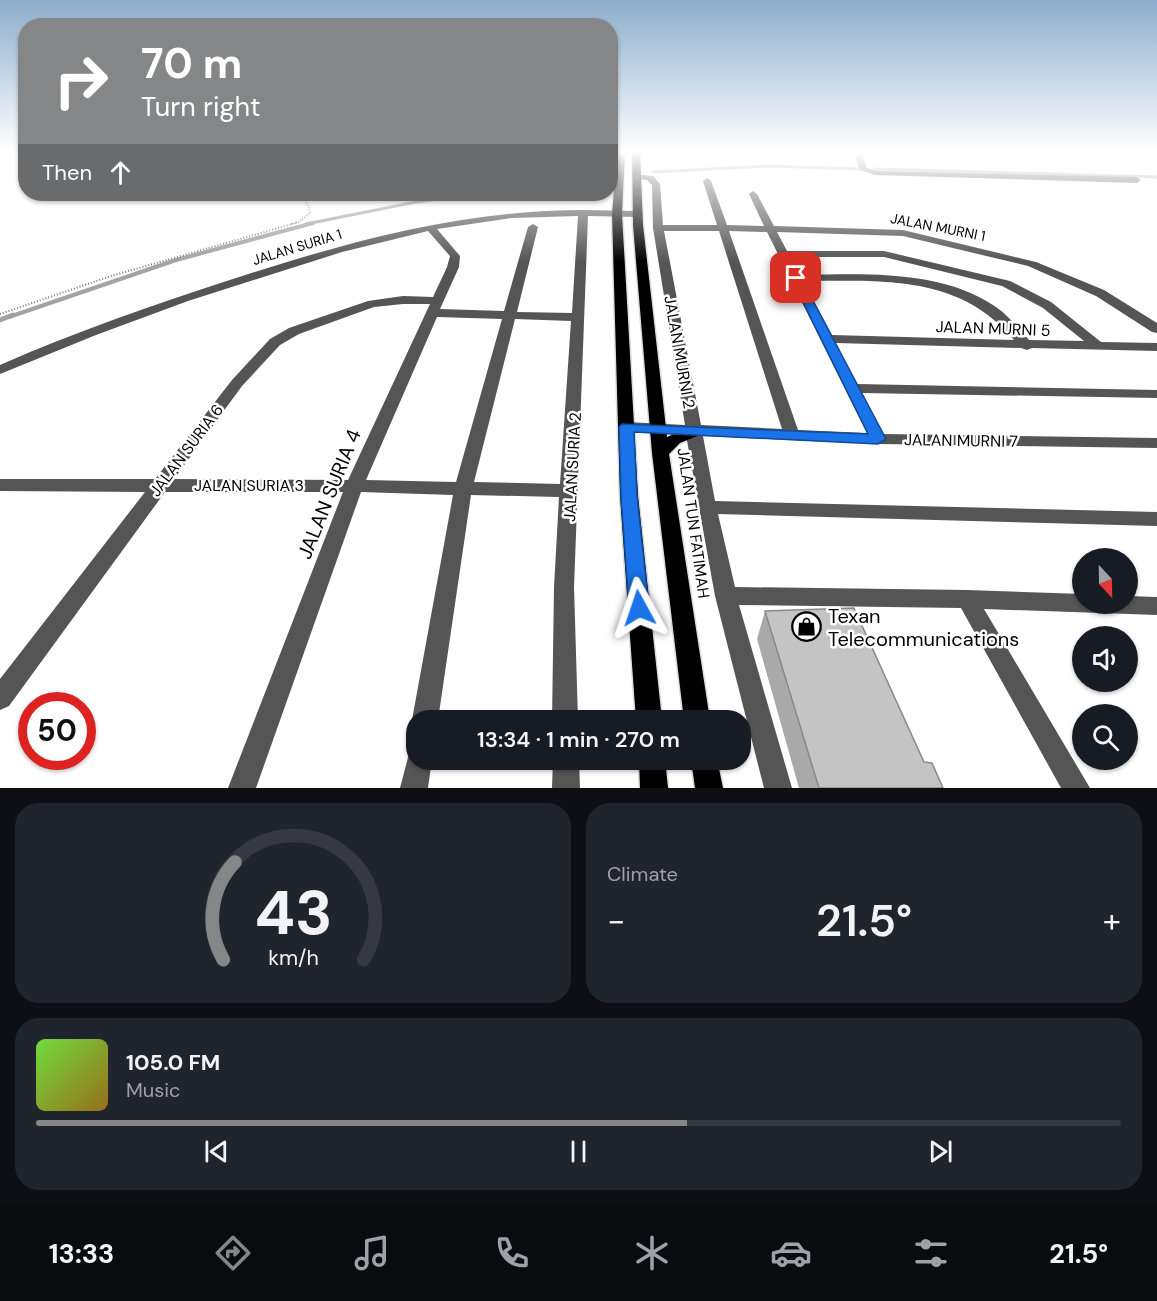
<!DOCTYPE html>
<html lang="en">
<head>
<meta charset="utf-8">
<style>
	body { margin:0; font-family:"DM Sans",sans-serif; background:#20242c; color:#f1f3f6; height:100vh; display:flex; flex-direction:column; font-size:22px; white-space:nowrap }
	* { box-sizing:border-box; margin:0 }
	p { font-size:20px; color:#9ea1a6 }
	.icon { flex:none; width:33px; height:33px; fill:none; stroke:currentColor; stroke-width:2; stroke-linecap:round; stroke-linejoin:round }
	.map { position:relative; height:788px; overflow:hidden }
	.side { display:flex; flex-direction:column; gap:15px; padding:15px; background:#0d0f14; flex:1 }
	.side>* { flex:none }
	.hud { position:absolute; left:18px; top:18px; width:600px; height:183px; border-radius:24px; box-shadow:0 2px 4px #0004; background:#858687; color:#fff; overflow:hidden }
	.needle { width:39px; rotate:158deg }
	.controls { position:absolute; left:1072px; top:548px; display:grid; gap:12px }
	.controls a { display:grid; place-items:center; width:66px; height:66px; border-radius:50%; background:#171b24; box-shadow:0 2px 4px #0004; font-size:30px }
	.speed { position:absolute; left:18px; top:692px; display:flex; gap:12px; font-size:30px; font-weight:700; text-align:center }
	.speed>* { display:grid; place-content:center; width:78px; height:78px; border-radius:50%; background:#171b24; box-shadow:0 2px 4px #0004; line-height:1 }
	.speed .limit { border:9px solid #d22; background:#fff; color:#111 }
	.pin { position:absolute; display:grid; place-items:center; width:51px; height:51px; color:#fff; margin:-26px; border-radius:12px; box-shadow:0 3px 9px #0006 }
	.me { position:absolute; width:66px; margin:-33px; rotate:355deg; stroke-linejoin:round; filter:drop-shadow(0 0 4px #0008) }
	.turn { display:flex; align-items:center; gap:21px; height:126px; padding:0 24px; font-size:27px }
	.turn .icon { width:78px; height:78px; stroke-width:2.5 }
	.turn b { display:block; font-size:42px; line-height:51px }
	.then { display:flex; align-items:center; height:57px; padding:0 24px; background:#0003; gap:12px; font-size:22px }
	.big { font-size:45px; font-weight:600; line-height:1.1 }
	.side .widget { flex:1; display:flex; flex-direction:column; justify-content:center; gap:9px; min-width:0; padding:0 21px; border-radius:24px; background:#20242c }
	.side .dial { align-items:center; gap:0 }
	.dial svg { height:156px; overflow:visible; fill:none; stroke:#363941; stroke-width:7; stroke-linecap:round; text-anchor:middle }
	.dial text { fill:#f1f3f6; stroke:none }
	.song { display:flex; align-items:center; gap:18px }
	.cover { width:72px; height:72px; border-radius:9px; background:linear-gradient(135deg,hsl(100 70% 55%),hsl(40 70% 35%)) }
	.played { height:6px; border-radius:3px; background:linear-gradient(90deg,#858687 60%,#363941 60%) }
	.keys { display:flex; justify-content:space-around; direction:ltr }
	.heat { display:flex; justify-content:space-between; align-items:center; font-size:33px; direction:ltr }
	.side .tiles { flex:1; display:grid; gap:15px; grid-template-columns:1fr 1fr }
	.widget:last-child { grid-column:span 2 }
	.trip { position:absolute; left:406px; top:710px; width:345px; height:60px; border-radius:24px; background:#171b24; box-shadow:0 2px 4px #0004; font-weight:600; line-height:60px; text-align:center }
	.tabs { display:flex; height:96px; justify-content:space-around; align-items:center; background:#090b0e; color:#9ea1a6 }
	.tabs .icon { width:42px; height:42px }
	.tabs .active { color:#858687 }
	.tabs b { font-size:27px; color:#f1f3f6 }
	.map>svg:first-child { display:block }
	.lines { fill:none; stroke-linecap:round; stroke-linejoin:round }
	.stream-far2 { stroke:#a3a3a3; stroke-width:3 }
	.stream-far1 { stroke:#a3a3a3; stroke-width:4 }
	.stream { stroke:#a3a3a3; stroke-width:5 }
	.major-casing { stroke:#dbdbdb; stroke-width:3 }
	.path-far1 { stroke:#777; stroke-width:1.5; stroke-dasharray:1 1.5; stroke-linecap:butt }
	.path { stroke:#777; stroke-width:2; stroke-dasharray:1 2; stroke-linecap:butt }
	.minor { fill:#555; fill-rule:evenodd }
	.major { fill:#000; fill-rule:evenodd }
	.wall { fill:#a9a9a9 }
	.building { fill:#c4c4c4; stroke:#898989; stroke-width:1.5 }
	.route { fill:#1a73e8; stroke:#114b97; stroke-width:1.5 }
	.labels { text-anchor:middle; stroke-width:5; stroke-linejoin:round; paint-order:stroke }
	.far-street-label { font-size:14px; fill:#000; stroke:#fff }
	.street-label { font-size:16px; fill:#000; stroke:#fff }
	.near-street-label { font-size:20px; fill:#000; stroke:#fff }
	.near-poi-label { font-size:20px; fill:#000; stroke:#fff; text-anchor:start }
</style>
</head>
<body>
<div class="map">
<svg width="1157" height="788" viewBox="0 0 1157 788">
	<rect width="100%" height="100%" fill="#fff"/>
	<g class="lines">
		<g class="stream-far2">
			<path d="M 874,169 L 1157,177"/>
			<path d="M 653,172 L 769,166 L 861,169"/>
			<path d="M 306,224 L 416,202 L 477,194"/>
		</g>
		<path class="stream-far1" d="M 9,317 L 176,260 L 313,223"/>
		<path class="stream" d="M 0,320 L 13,315"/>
		<defs>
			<g id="major">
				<path d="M 617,152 L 625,152 L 622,214 L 638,496 L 662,720 L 636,720 L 620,496 L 612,214 Z"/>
				<path d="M 632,152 L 640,152 L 643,225 L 667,437 L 694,426 L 702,431 L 700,435 L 680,443 L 669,454 L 710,720 L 684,720 L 652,453 L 633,225 Z"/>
				<path d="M 639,759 L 665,759 L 668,788 L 640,788 Z"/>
				<path d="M 691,759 L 717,759 L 723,788 L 695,788 Z"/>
			</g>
		</defs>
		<use href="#major" class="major-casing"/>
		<path class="path-far1" d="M 291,224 L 299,222 L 310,213 L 308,205 L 300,194"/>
		<path class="path" d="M 0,314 L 111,276 L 296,223"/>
		<g class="minor">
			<path d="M 859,152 L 867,152 L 863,158 L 867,168 L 875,171 L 1137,177 L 1141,180 L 1137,183 L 875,175 L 860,170 L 855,158 Z"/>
			<path d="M 610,157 L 622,158 L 623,160 L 619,162 L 610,161 Z"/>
			<path d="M 632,174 L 653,176 L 660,184 L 663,225 L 717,225 L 703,181 L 707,178 L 711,181 L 727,225 L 764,226 L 749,194 L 753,191 L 757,194 L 774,226 L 903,230 L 1036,262 L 1104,290 L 1157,323 L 1157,333 L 1152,332 L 1096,296 L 1028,266 L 903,236 L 777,232 L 787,251 L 884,251 L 1010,281 L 1051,302 L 1101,342 L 1157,343 L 1157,351 L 1032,348 L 1027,350 L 1021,348 L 836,343 L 857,384 L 1157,390 L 1157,398 L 862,393 L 883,434 L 1157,438 L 1157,448 L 878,444 L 703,436 L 715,501 L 1157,512 L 1157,526 L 718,514 L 735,587 L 967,590 L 1083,594 L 1083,603 L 1128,603 L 1128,596 L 1157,597 L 1157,615 L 984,609 L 1090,788 L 1061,788 L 961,608 L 739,605 L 792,788 L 764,788 L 715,596 L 686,435 L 627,432 L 619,427 L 627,422 L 685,425 L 653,228 L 652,185 L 647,180 L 632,178 ZM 664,231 L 719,231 L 782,429 L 701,425 ZM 729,231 L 767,232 L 867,433 L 798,430 ZM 791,257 L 884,257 L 1002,286 L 1043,308 L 1084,341 L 1029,340 C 1019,329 1009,316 996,307 C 941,269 864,274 800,275 ZM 803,281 C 882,281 959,274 1014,340 L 832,335 Z"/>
			<path d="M 363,194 L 372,194 L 378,199 L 370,201 Z"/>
			<path d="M 583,210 L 638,211 L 643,214 L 638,217 L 588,216 L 574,587 L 578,720 L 552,720 L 554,587 L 559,497 L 471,495 L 438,720 L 417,720 L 417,729 L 412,720 L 453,495 L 361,492 L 256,788 L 228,788 L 343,492 L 165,492 L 9,706 L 0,710 L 0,679 L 145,492 L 0,491 L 0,479 L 155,479 L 232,380 L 270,339 L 289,328 L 368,301 L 403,296 L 433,297 L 447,267 L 450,256 L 428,231 L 342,252 L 188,301 L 96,335 L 0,374 L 0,365 C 77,331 156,304 236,278 C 350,241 463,210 583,210 ZM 578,216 L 572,313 L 517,312 L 538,227 L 533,224 L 528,227 L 504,311 L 440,309 L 459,267 L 460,256 L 437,229 L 511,218 ZM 403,304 L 430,304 L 348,480 L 174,479 L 242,386 L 280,345 L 299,334 L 374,307 ZM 437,317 L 502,319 L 456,482 L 366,480 ZM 515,319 L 571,321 L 560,484 L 474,482 Z"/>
			<path d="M 417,747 L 417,759 L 432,759 L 428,788 L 400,788 L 410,750 Z"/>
			<path d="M 553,759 L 579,759 L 580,788 L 552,788 Z"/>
		</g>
		<use href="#major" class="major"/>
	</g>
	<path class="wall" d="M 765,611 L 924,762 L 943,788 L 799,788 L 757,639 Z"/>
	<path class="building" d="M 854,608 L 924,762 L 932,763 L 943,788 L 819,788 L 765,611 Z"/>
	<linearGradient id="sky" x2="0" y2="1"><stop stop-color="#8cadcc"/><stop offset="0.58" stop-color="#fff"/><stop offset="1" stop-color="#fff" stop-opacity="0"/></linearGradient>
	<rect width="1157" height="262" fill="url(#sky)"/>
	<path class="route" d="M 796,275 L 801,278 L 886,439 L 878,444 L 634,432 L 637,496 L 649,608 L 646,614 L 639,616 L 632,614 L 629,608 L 621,496 L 619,427 L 622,424 L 868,434 L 791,278 Z"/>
	<defs>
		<symbol id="shop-ring" viewBox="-11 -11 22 22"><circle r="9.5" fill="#fff" stroke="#000" stroke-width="1.5"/><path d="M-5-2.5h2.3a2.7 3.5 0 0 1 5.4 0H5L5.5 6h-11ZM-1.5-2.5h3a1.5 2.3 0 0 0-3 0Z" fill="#000"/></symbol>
	</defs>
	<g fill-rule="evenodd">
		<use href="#shop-ring" x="790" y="610" width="33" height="33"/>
	</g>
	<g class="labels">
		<g class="far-street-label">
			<text transform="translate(938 227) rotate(11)" y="5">JALAN MURNI 1</text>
			<text transform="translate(297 247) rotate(-17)" y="5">JALAN SURIA 1</text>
		</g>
		<g class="street-label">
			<text transform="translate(993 328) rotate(2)" y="6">JALAN MURNI 5</text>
			<text transform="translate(680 352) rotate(80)" y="6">JALAN MURNI 2</text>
			<text transform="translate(961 440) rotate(1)" y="6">JALAN MURNI 7</text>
			<text transform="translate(186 450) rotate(-53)" y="6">JALAN SURIA 6</text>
			<text transform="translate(572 467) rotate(-87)" y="6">JALAN SURIA 2</text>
			<text x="249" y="491">JALAN SURIA 3</text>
			<text transform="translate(694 523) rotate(82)" y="6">JALAN TUN FATIMAH</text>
		</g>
		<g class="near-street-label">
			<text transform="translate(329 494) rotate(-68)" y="7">JALAN SURIA 4</text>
		</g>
		<g class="near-poi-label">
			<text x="828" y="623">Texan<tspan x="828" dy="23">Telecommunications</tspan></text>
		</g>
	</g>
</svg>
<div class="controls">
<a><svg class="needle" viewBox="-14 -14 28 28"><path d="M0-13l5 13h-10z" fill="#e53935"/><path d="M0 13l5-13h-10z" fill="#9ea1a6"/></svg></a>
<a><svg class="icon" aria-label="sound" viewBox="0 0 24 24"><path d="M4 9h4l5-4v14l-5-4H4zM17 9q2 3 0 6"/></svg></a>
<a><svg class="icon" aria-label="search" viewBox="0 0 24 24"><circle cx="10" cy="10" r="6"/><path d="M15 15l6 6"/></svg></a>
</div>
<div class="speed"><div class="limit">50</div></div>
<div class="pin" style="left:796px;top:278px;background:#d93025"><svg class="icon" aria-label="arrive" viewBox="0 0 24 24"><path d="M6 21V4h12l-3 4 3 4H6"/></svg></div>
<svg class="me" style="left:639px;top:608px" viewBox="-20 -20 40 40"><path d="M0-17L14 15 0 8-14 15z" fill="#1a73e8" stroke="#fff" stroke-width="4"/></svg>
<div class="trip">13:34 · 1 min · 270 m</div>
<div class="hud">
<div class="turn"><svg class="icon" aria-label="right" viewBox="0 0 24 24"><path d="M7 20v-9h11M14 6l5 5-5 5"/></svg><div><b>70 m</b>Turn right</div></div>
<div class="then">Then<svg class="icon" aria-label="ahead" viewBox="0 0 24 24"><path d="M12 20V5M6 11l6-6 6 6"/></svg></div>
</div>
</div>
<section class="side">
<div class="tiles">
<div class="widget dial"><svg viewBox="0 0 100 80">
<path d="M14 69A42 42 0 1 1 86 69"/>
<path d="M14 69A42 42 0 0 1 20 19" stroke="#858687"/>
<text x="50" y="56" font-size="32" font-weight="700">43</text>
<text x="50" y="72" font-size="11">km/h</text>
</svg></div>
<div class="widget"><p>Climate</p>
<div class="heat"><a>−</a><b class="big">21.5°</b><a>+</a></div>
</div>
<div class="widget">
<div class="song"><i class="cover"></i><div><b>105.0 FM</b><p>Music</p></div></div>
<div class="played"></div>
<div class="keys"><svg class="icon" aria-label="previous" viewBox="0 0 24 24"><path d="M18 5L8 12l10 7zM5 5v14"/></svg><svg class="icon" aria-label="pause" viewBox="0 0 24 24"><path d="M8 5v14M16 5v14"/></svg><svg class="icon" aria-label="next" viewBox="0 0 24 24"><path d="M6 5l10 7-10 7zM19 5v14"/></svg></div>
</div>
</div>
</section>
<nav class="tabs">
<b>13:33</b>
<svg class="icon active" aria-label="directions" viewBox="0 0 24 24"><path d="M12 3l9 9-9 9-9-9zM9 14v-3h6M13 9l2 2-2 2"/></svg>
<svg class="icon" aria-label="music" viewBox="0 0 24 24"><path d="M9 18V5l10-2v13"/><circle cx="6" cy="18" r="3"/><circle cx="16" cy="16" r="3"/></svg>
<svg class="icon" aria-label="phone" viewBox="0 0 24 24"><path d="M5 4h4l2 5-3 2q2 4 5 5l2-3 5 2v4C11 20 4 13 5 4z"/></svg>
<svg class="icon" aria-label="climate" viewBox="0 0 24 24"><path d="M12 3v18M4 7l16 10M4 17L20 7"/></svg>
<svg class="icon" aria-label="car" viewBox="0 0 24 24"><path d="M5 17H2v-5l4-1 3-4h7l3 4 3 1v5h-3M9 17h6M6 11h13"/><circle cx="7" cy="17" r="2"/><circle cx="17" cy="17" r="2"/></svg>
<svg class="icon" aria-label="filters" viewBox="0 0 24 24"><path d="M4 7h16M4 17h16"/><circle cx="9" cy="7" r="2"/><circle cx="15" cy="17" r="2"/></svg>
<b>21.5°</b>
</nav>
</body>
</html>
